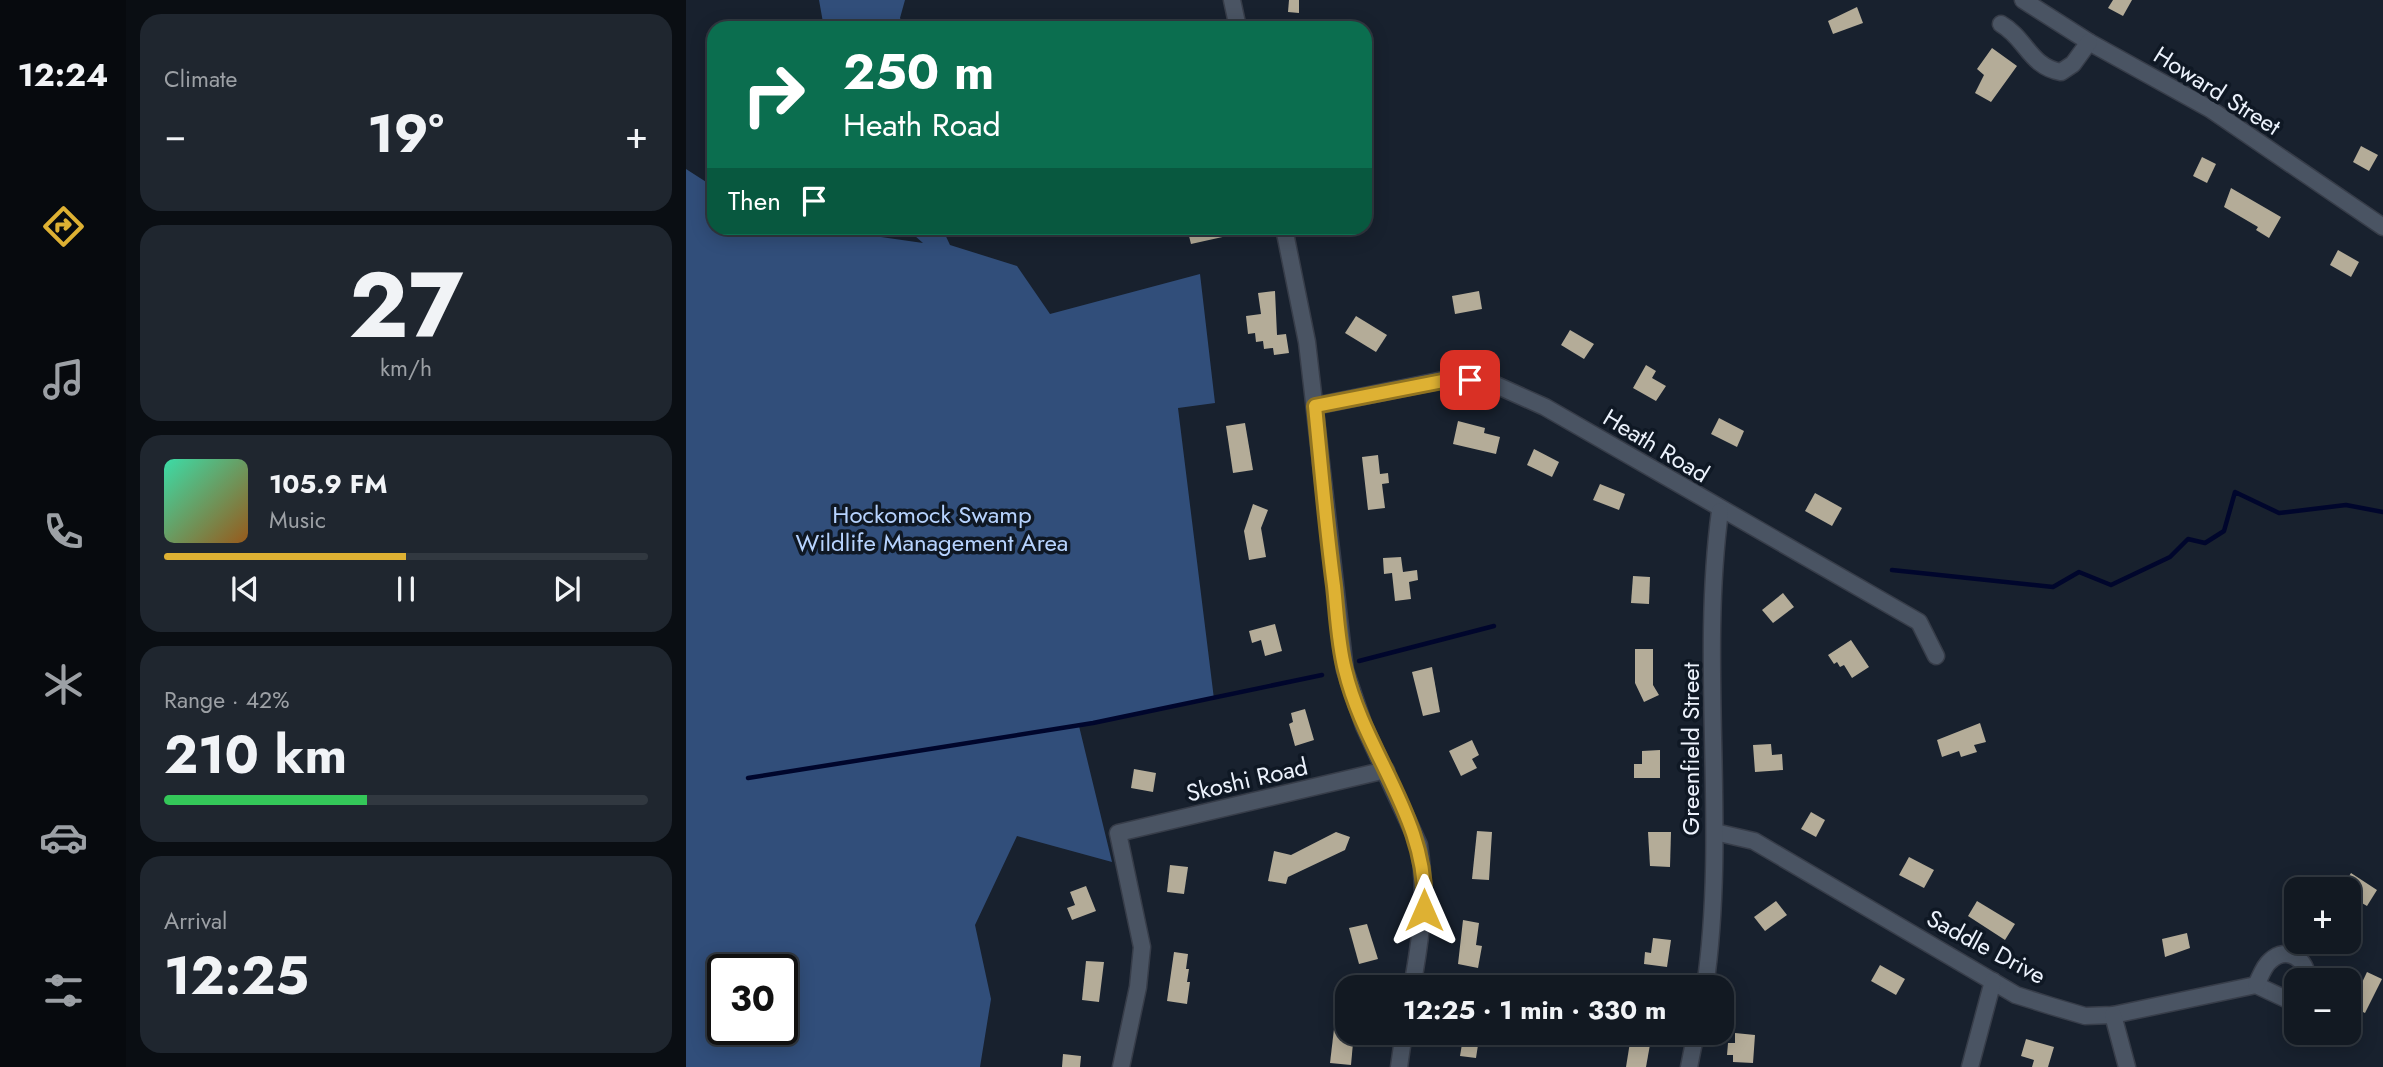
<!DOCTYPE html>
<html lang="en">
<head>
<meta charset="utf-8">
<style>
	body { margin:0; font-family:Jost,sans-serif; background:#1f262f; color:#f1f3f6; height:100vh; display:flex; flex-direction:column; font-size:26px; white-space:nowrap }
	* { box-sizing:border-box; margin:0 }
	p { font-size:23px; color:#9ca0a5 }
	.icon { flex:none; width:38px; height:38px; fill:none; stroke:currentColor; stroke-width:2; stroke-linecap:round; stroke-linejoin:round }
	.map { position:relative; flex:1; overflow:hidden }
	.sheet { display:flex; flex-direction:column; gap:14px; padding:14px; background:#0a0e13; width:560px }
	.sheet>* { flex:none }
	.guide { position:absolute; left:21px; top:21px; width:665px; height:214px; border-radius:21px; box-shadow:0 4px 18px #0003,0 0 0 2px #313840; background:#0b6e4f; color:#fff; overflow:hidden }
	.tools { position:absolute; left:1598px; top:877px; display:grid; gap:14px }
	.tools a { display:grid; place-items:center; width:77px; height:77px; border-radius:14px; background:#121922; box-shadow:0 4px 18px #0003,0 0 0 2px #313840; font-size:35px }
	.speed { position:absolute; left:21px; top:954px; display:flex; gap:14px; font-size:35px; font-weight:700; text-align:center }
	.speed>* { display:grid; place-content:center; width:91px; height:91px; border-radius:50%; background:#121922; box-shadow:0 4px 18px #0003,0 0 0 2px #313840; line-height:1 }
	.speed .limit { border:4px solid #111; border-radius:10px; background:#fff; color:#111 }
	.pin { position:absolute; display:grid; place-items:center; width:60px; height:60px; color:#fff; margin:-30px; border-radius:14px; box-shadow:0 4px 10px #0006 }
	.me { position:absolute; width:77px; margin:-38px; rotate:0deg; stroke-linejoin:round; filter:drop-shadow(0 0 5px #0008) }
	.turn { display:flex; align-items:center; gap:24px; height:147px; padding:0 21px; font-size:32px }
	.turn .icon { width:91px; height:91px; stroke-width:2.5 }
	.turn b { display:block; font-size:49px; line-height:60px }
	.then { display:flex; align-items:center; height:66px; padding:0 21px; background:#0003; gap:14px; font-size:26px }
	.big { font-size:52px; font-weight:700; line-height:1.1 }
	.sheet .widget { flex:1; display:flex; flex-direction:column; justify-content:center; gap:10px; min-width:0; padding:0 24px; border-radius:21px; background:#1f262f }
	.sheet .dial { align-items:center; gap:0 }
	.dial b { font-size:91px; line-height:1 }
	.song { display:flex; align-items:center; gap:21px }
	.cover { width:84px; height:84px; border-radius:10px; background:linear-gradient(135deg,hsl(160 70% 55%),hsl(30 70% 35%)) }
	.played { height:7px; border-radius:4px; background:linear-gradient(90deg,#deb133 50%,#313840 50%) }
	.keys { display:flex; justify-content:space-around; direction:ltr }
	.heat { display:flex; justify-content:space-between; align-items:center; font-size:38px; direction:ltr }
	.charge { height:10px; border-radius:5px; background:linear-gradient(90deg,#34c759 42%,#313840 0) }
	.trip { position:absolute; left:649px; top:975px; width:399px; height:70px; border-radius:21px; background:#121922; box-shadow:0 4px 18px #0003,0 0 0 2px #313840; font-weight:700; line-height:70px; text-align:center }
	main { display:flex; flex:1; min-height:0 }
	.tab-bar { display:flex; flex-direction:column; width:126px; justify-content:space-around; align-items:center; background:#070a0e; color:#9ca0a5 }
	.tab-bar .icon { width:49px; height:49px }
	.tab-bar .current { color:#deb133 }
	.tab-bar b { font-size:32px; color:#f1f3f6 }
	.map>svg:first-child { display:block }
	.forest { fill:#314e7a; fill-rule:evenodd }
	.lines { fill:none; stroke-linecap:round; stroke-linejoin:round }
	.stream { stroke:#00062c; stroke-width:4.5 }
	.building { fill:#b4ac98 }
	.minor-casing { stroke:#373d49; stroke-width:19 }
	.minor { stroke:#4a5463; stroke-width:16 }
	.route-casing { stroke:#907321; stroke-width:18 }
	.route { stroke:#deb133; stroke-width:12 }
	.labels { text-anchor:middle; stroke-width:7; stroke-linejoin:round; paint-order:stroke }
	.street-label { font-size:24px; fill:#ecf2fc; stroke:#0f1824 }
	.park-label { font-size:24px; fill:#b7d3fe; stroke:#0f1824 }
</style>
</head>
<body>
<main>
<nav class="tab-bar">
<b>12:24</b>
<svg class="icon current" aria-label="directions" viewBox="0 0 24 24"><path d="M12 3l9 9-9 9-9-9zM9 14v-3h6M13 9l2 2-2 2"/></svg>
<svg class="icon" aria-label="music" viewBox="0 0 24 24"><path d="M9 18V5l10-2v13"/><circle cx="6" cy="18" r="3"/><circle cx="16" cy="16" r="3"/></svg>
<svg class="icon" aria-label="phone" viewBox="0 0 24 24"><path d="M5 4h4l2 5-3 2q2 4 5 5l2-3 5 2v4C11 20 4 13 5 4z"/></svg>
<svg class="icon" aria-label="climate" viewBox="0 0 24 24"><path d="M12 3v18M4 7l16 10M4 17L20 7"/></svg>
<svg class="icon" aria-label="car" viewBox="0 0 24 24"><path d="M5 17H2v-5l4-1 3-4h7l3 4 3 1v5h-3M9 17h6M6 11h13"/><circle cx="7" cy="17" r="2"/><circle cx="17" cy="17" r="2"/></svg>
<svg class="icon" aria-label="filters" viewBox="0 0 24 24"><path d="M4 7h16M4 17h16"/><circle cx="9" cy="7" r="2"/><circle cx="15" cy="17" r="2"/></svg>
</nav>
<section class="sheet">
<div class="widget"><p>Climate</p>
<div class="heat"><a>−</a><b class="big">19°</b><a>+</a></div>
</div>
<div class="widget dial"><b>27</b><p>km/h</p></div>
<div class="widget">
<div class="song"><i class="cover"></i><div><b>105.9 FM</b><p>Music</p></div></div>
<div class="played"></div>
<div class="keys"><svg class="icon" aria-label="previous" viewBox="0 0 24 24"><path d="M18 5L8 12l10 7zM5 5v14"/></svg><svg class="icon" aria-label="pause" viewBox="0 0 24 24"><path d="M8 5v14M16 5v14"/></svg><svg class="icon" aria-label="next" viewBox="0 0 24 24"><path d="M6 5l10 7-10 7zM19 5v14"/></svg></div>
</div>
<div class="widget"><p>Range · 42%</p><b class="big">210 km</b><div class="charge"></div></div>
<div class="widget"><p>Arrival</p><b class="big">12:25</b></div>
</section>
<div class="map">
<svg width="1697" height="1067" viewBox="0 0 1697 1067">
	<rect width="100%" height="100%" fill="#18212e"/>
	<g class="forest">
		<path d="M 133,0 L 219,0 L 214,18 L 219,28 L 138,28 Z"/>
		<path d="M 0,169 L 28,187 L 28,228 L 132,228 L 237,243 L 220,228 L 256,228 L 264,245 L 331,266 L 364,314 L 514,274 L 529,403 L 492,408 L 528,699 L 393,726 L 426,862 L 331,836 L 289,925 L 305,999 L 294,1067 L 0,1067 ZM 37,970 L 96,970 L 96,1029 L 37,1029 Z"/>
	</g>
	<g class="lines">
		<g class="stream">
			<path d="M 1206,570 L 1367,587 L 1393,572 L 1425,585 L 1484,557 L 1502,539 L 1519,543 L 1538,531 L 1549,492 L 1593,513 L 1660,505 L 1697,512"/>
			<path d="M 673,661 L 808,626"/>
			<path d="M 62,778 L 407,723 L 636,675"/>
		</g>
	</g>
	<g class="building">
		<path d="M 603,0 L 613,0 L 613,13 L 602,12 Z"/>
		<path d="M 1427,0 L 1446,0 L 1437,16 L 1422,8 Z"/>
		<path d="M 1171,7 L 1177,23 L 1147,34 L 1142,21 Z"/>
		<path d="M 1306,48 L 1331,66 L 1305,102 L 1289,93 L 1298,75 L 1291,69 Z"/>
		<path d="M 1675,146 L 1692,155 L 1683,171 L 1667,162 Z"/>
		<path d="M 1516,157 L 1530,164 L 1521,183 L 1507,176 Z"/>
		<path d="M 1545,188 L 1595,217 L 1583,238 L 1570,230 L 1572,227 L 1538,207 Z"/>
		<path d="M 501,228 L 559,228 L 559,232 L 505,244 Z"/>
		<path d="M 1652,250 L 1673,262 L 1665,277 L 1644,265 Z"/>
		<path d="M 589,291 L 591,335 L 600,334 L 603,353 L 588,355 L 587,348 L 578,349 L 577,341 L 570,342 L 569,333 L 562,334 L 560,316 L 575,314 L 572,293 Z"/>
		<path d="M 793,291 L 796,309 L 769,314 L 766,296 Z"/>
		<path d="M 670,316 L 701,335 L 690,352 L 659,333 Z"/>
		<path d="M 884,330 L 908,344 L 898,359 L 875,345 Z"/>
		<path d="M 960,365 L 970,371 L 966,378 L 980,386 L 970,401 L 947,388 Z"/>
		<path d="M 1033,418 L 1058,431 L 1051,447 L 1025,434 Z"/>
		<path d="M 772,421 L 799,428 L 798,433 L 814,437 L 810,454 L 767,444 Z"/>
		<path d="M 559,423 L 567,470 L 547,473 L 540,426 Z"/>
		<path d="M 848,449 L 873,462 L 866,477 L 841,465 Z"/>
		<path d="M 692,455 L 694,474 L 702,473 L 703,483 L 696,484 L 699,508 L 682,510 L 676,457 Z"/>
		<path d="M 914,484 L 939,494 L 933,510 L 907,500 Z"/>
		<path d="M 1129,493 L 1156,508 L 1146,526 L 1119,511 Z"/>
		<path d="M 567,504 L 582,510 L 575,528 L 580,557 L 563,560 L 558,531 Z"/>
		<path d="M 715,557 L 717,572 L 731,570 L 732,580 L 723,582 L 725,599 L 709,601 L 706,573 L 698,574 L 697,558 Z"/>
		<path d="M 947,576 L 964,577 L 963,604 L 945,603 Z"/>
		<path d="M 1097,593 L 1108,607 L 1087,623 L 1076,610 Z"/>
		<path d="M 589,624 L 596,651 L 579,656 L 575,640 L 566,643 L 563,631 Z"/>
		<path d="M 1165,640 L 1183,667 L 1166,678 L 1158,665 L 1154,667 L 1151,662 L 1148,664 L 1142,655 Z"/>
		<path d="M 949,649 L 967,649 L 967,685 L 973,695 L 958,702 L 949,683 Z"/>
		<path d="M 746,667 L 754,712 L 737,716 L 726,672 Z"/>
		<path d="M 619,709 L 628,740 L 609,746 L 603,724 L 607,722 L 605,713 Z"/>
		<path d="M 1294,723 L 1300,742 L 1288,745 L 1291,752 L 1275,757 L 1273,751 L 1256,757 L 1251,740 Z"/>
		<path d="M 786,740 L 793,755 L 786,759 L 791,768 L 775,776 L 763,751 Z"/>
		<path d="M 1085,744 L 1086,755 L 1096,754 L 1097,770 L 1069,772 L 1067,745 Z"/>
		<path d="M 974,750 L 974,778 L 948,778 L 948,764 L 956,764 L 956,751 Z"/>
		<path d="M 448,769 L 470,773 L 467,792 L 445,788 Z"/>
		<path d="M 1125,812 L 1139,820 L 1130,837 L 1115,829 Z"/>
		<path d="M 791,831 L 806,832 L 803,880 L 786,879 Z"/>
		<path d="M 650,832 L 664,837 L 659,850 L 602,877 L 600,884 L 582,881 L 588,851 L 605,855 Z"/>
		<path d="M 962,832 L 985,832 L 984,867 L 964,866 Z"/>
		<path d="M 1223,857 L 1248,870 L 1238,888 L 1213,875 Z"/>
		<path d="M 484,865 L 502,867 L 498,894 L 481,892 Z"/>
		<path d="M 1665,873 L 1691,890 L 1681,906 L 1662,895 L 1662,889 L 1655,889 Z"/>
		<path d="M 400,886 L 410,911 L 386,920 L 381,908 L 389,905 L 384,892 Z"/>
		<path d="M 1090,901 L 1101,915 L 1079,931 L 1068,917 Z"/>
		<path d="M 1291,901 L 1329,924 L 1319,940 L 1282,916 Z"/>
		<path d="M 777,920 L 793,923 L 790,945 L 796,946 L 792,968 L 772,964 Z"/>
		<path d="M 681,924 L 692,959 L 673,964 L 663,928 Z"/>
		<path d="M 1501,933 L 1504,948 L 1479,957 L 1476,939 Z"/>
		<path d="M 967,938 L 985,940 L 981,967 L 958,964 L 959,952 L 965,953 Z"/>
		<path d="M 488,952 L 502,954 L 500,969 L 503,969 L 501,982 L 504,982 L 501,1004 L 481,1001 Z"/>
		<path d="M 400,961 L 418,962 L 413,1002 L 396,1000 Z"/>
		<path d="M 1194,965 L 1219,979 L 1210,995 L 1185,981 Z"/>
		<path d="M 1681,972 L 1696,979 L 1679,1013 L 1665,1006 Z"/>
		<path d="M 648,1029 L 668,1032 L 665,1065 L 644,1063 Z"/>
		<path d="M 778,1032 L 794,1032 L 790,1058 L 774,1056 Z"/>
		<path d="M 1049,1033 L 1069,1035 L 1067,1063 L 1047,1062 L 1047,1055 L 1041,1055 L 1042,1043 L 1049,1043 Z"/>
		<path d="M 945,1036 L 965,1039 L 960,1067 L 940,1067 Z"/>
		<path d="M 1340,1039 L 1368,1047 L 1362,1067 L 1346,1067 L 1348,1060 L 1335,1056 Z"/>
		<path d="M 377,1054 L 395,1056 L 394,1067 L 376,1067 Z"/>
	</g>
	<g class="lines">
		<defs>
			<g id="minor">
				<path d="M 546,0 L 552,28"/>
				<path d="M 1337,0 L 1403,42 L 1524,109 L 1697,227"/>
				<path d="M 1315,24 C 1340,38 1344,67 1375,72 L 1387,64 L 1403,42"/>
				<path d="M 598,228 L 621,342 L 659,670 L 678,726 L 733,845 C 741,894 735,938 726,987"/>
				<path d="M 629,406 L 767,378 L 801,381 L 859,407 L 1233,622 L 1250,656"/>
				<path d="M 1029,832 L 1068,841 L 1330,995 L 1365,1006 L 1399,1016 L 1427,1015 L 1570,985 L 1602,1000 L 1610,997"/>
				<path d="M 1570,985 C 1574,978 1577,967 1584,961 C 1601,945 1622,959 1621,980"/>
				<path d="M 1019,987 C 1042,829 1013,668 1034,511"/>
				<path d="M 1427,1015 L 1441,1067"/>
				<path d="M 435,1067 L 452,987 L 456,947 L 432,833 L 700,770"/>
				<path d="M 713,1067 L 718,1032"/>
				<path d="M 1003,1067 L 1010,1032"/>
				<path d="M 1284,1067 L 1307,981"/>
			</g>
		</defs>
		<use href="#minor" class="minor-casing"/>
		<use href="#minor" class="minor"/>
	</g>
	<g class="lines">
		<defs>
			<path id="route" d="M 738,910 C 744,821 679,754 659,670 C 652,643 651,614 648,586 C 640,526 635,466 629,406 L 767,379 L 784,380"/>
		</defs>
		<use href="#route" class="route-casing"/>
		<use href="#route" class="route"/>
	</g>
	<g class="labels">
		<g class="street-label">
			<text transform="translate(1531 91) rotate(32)" y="8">Howard Street</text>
			<text transform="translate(970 446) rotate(31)" y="8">Heath Road</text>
			<text transform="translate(1005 749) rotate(-90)" y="8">Greenfield Street</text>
			<text transform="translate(561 780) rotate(-13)" y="8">Skoshi Road</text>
			<text transform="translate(1300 947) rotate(28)" y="8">Saddle Drive</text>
		</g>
		<g class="park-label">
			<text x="246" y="523">Hockomock Swamp<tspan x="246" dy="28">Wildlife Management Area</tspan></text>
		</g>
	</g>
</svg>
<div class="tools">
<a>+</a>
<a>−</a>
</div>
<div class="speed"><div class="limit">30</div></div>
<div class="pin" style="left:784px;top:380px;background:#d93025"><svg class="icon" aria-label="arrive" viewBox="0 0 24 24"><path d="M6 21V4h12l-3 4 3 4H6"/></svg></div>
<svg class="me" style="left:738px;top:910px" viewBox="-20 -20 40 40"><path d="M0-17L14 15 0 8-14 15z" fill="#deb133" stroke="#fff" stroke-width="4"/></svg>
<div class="trip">12:25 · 1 min · 330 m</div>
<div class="guide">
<div class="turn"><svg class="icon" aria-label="right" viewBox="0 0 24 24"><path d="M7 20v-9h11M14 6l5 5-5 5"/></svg><div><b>250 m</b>Heath Road</div></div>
<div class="then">Then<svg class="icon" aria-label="arrive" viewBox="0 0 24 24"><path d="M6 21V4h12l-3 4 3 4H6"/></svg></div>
</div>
</div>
</main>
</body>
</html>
